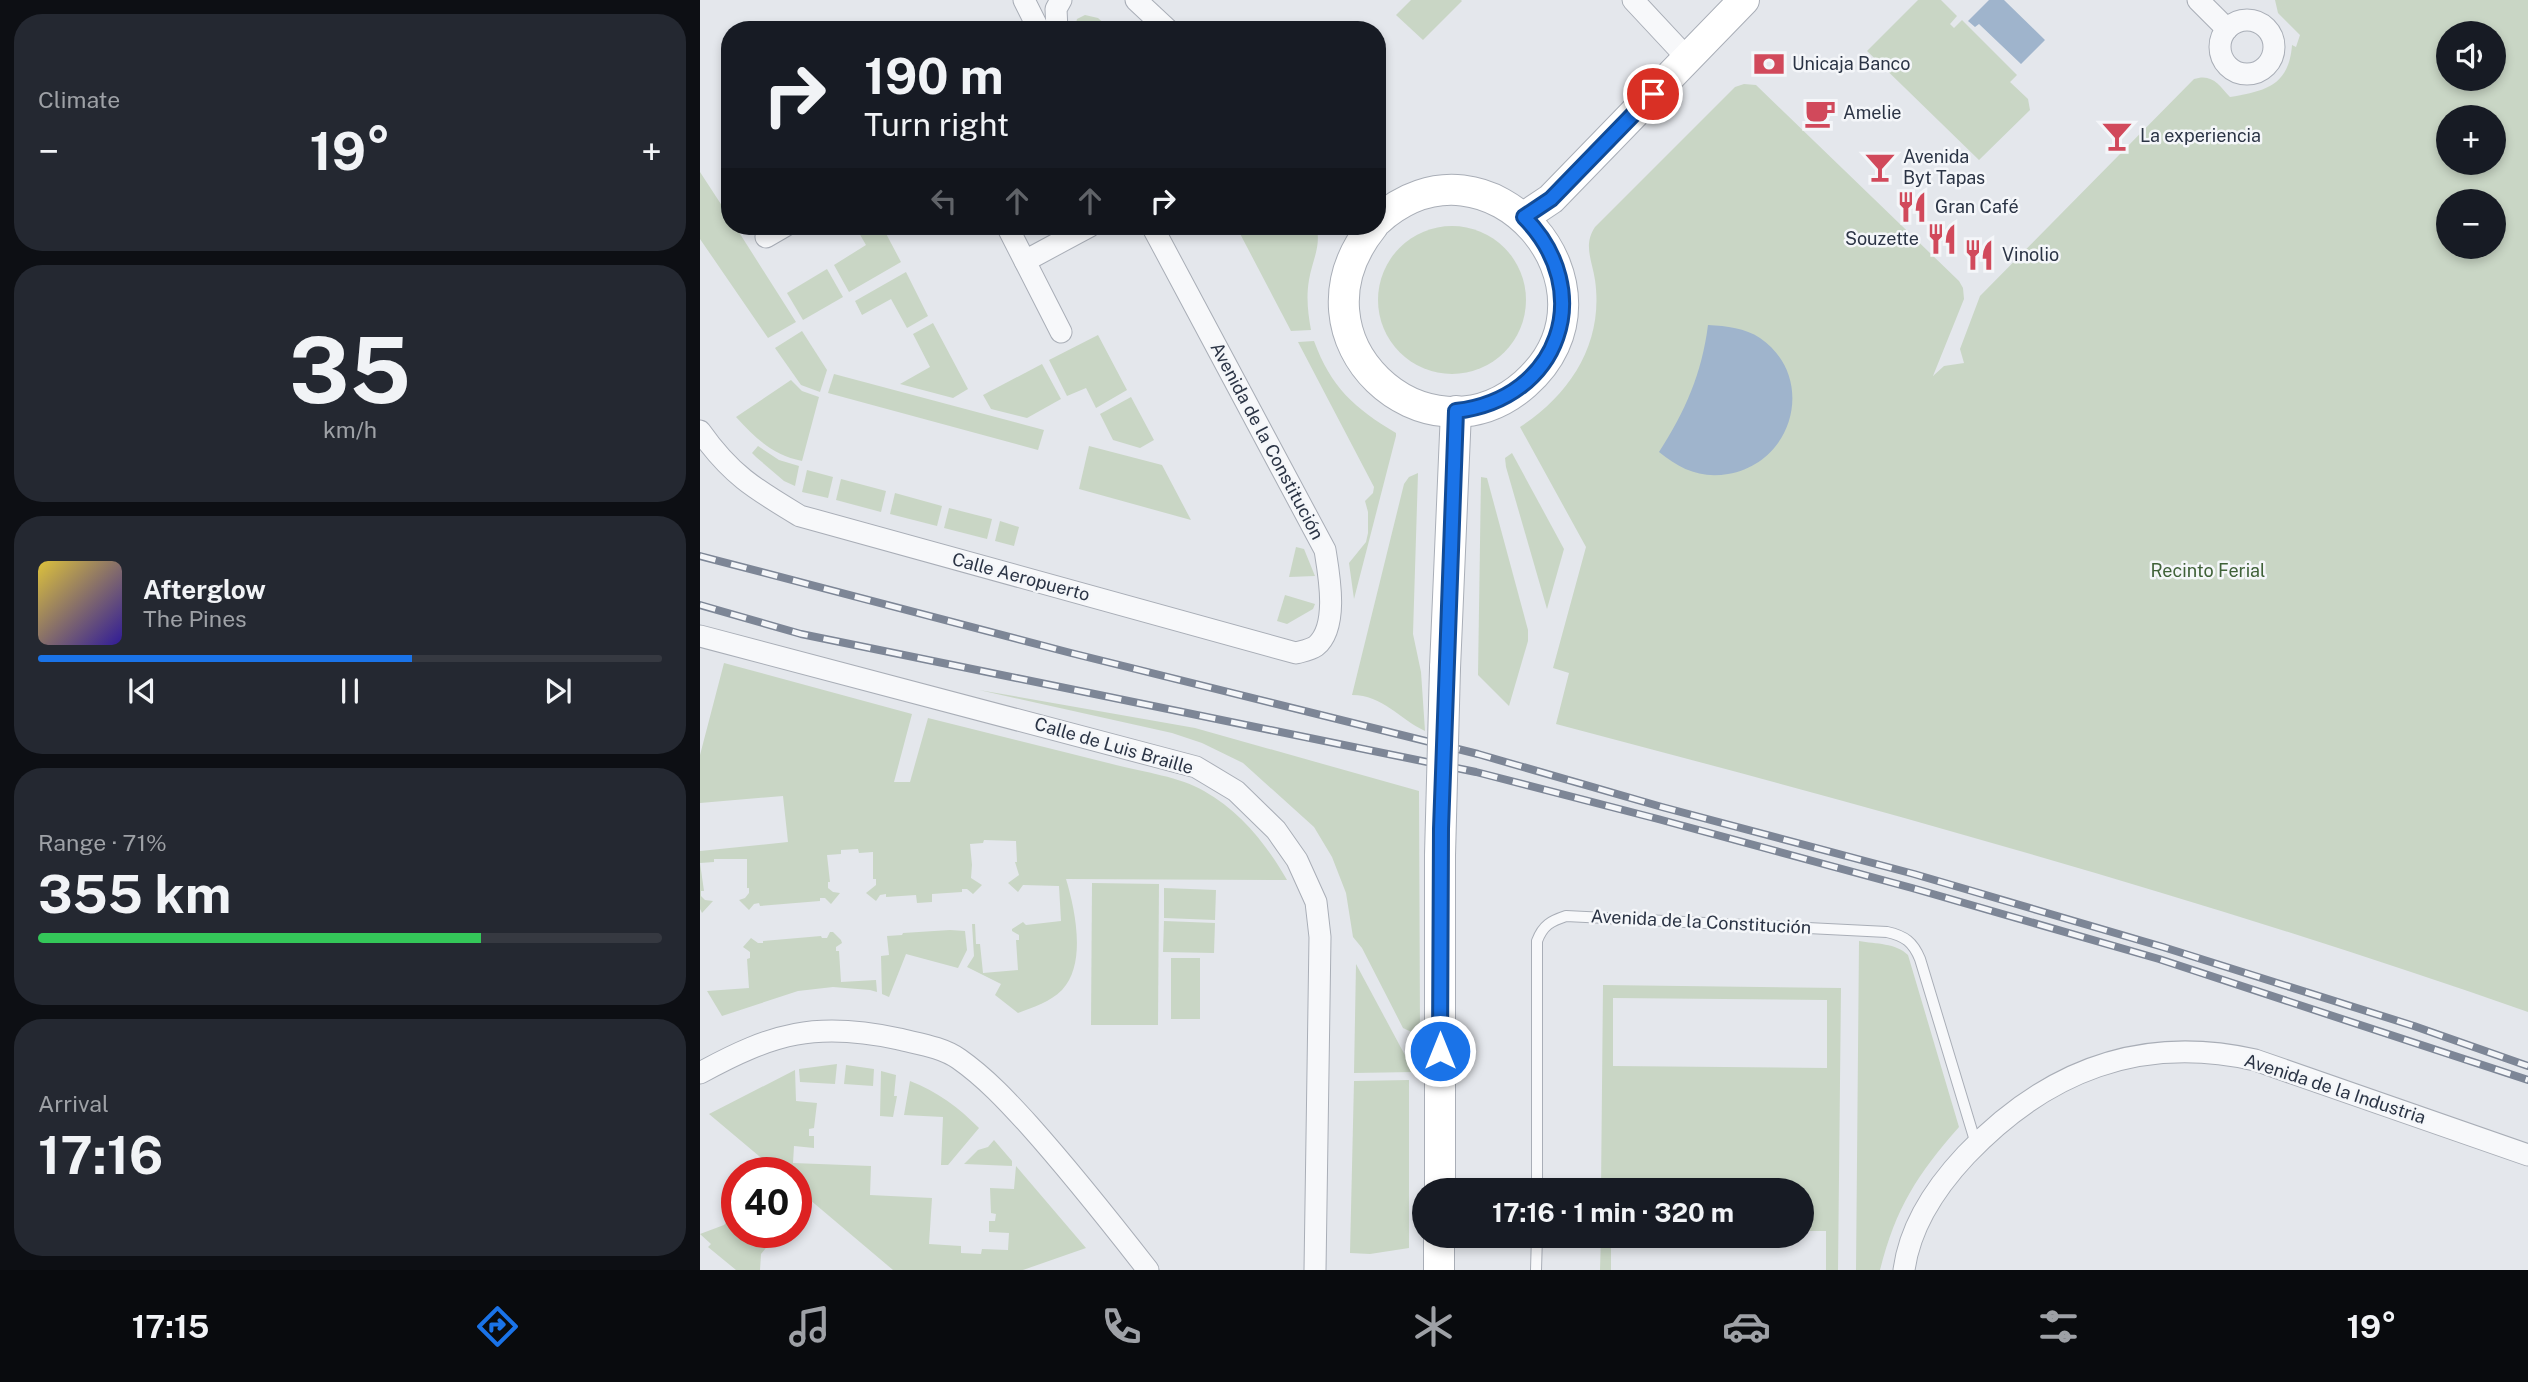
<!DOCTYPE html>
<html lang="en">
<head>
<meta charset="utf-8">
<style>
	body { margin:0; font-family:"Public Sans",sans-serif; background:#242831; color:#f1f3f6; height:100vh; display:flex; flex-direction:column; font-size:26px; white-space:nowrap }
	* { box-sizing:border-box; margin:0 }
	p { font-size:23px; color:#9ea1a6 }
	.icon { flex:none; width:38px; height:38px; fill:none; stroke:currentColor; stroke-width:2; stroke-linecap:round; stroke-linejoin:round }
	.map { position:relative; flex:1; overflow:hidden }
	.details { display:flex; flex-direction:column; gap:14px; padding:14px; background:#0d0f14; width:700px }
	.details>* { flex:none }
	.guide { position:absolute; left:21px; top:21px; width:665px; height:214px; border-radius:28px; box-shadow:0 4px 10px #0003; background:#171b24; color:#f1f3f6; overflow:hidden }
	.tools { position:absolute; left:1736px; top:21px; display:grid; gap:14px }
	.tools a { display:grid; place-items:center; width:70px; height:70px; border-radius:50%; background:#171b24; box-shadow:0 4px 10px #0003; font-size:35px }
	.speed { position:absolute; left:21px; top:1157px; display:flex; gap:14px; font-size:35px; font-weight:700; text-align:center }
	.speed>* { display:grid; place-content:center; width:91px; height:91px; border-radius:50%; background:#171b24; box-shadow:0 4px 10px #0003; line-height:1 }
	.speed .limit { border:10px solid #d22; background:#fff; color:#111 }
	.pin { position:absolute; display:grid; place-items:center; width:60px; height:60px; color:#fff; margin:-30px; border:4px solid #fff; border-radius:50%; box-shadow:0 2px 7px #0007 }
	.me { position:absolute; width:77px; margin:-38px; rotate:0deg; stroke-linejoin:round; filter:drop-shadow(0 0 5px #0008) }
	.turn { display:flex; align-items:center; gap:24px; height:147px; padding:0 28px; font-size:32px }
	.turn .icon { width:91px; height:91px; stroke-width:2.5 }
	.turn b { display:block; font-size:49px; line-height:60px }
	.lanes { display:flex; align-items:center; height:66px; padding:0 28px; background:#0003; justify-content:center; gap:35px; direction:ltr }
	.lanes .off { opacity:.35 }
	.big { font-size:52px; font-weight:700; line-height:1.1 }
	.details .widget { flex:1; display:flex; flex-direction:column; justify-content:center; gap:10px; min-width:0; padding:0 24px; border-radius:28px; background:#242831 }
	.details .dial { align-items:center; gap:0 }
	.dial b { font-size:91px; line-height:1 }
	.song { display:flex; align-items:center; gap:21px }
	.cover { width:84px; height:84px; border-radius:10px; background:linear-gradient(135deg,hsl(50 70% 55%),hsl(250 70% 35%)) }
	.played { height:7px; border-radius:4px; background:linear-gradient(90deg,#1a73e8 60%,#363941 60%) }
	.keys { display:flex; justify-content:space-around; direction:ltr }
	.heat { display:flex; justify-content:space-between; align-items:center; font-size:38px; direction:ltr }
	.charge { height:10px; border-radius:5px; background:linear-gradient(90deg,#34c759 71%,#363941 0) }
	.trip { position:absolute; left:712px; top:1178px; width:402px; height:70px; border-radius:35px; background:#171b24; box-shadow:0 4px 10px #0003; font-weight:700; line-height:70px; text-align:center }
	.tab-bar { display:flex; height:112px; justify-content:space-around; align-items:center; background:#090b0e; color:#9ea1a6 }
	.tab-bar .icon { width:49px; height:49px }
	.tab-bar .current { color:#1a73e8 }
	.tab-bar b { font-size:32px; color:#f1f3f6 }
	main { display:flex; flex:1; min-height:0 }
	.map>svg:first-child { display:block }
	.green { fill:#c9d6c5; fill-rule:evenodd }
	.water { fill:#9fb4cc }
	.lines { fill:none; stroke-linecap:round; stroke-linejoin:round }
	.lane-casing { stroke:#a9aeb7; stroke-width:12 }
	.street-casing { stroke:#a9aeb7; stroke-width:23 }
	.secondary-casing { stroke:#a9aeb7; stroke-width:32 }
	.lane { stroke:#f7f8fa; stroke-width:10 }
	.street { stroke:#f7f8fa; stroke-width:21 }
	.secondary { stroke:#fff; stroke-width:30 }
	.rail-casing { stroke:#7d8696; stroke-width:8 }
	.rail { stroke:#f4f6f9; stroke-width:5; stroke-dasharray:16; stroke-linecap:butt }
	.secondary-bridge-casing { stroke:#a9aeb7; stroke-width:32; stroke-linecap:butt }
	.secondary-bridge { stroke:#fff; stroke-width:30 }
	.route-casing { stroke:#114b97; stroke-width:18 }
	.route { stroke:#1a73e8; stroke-width:12 }
	.labels { text-anchor:middle; stroke-width:5; stroke-linejoin:round; paint-order:stroke }
	.poi-label { font-size:18px; fill:#2b3445; stroke:#f4f6f9; text-anchor:start }
	.street-label { font-size:18px; fill:#2b3445; stroke:#f4f6f9 }
	.park-label { font-size:18px; fill:#3f6138; stroke:#f4f6f9 }
</style>
</head>
<body>
<main>
<section class="details">
<div class="widget"><p>Climate</p>
<div class="heat"><a>−</a><b class="big">19°</b><a>+</a></div>
</div>
<div class="widget dial"><b>35</b><p>km/h</p></div>
<div class="widget">
<div class="song"><i class="cover"></i><div><b>Afterglow</b><p>The Pines</p></div></div>
<div class="played"></div>
<div class="keys"><svg class="icon" aria-label="previous" viewBox="0 0 24 24"><path d="M18 5L8 12l10 7zM5 5v14"/></svg><svg class="icon" aria-label="pause" viewBox="0 0 24 24"><path d="M8 5v14M16 5v14"/></svg><svg class="icon" aria-label="next" viewBox="0 0 24 24"><path d="M6 5l10 7-10 7zM19 5v14"/></svg></div>
</div>
<div class="widget"><p>Range · 71%</p><b class="big">355 km</b><div class="charge"></div></div>
<div class="widget"><p>Arrival</p><b class="big">17:16</b></div>
</section>
<div class="map">
<svg width="1828" height="1270" viewBox="0 0 1828 1270">
	<rect width="100%" height="100%" fill="#e4e7ec"/>
	<g class="green">
		<path d="M 711,0 L 761,0 L 762,1 L 723,40 L 696,15 Z"/>
		<path d="M 1218,0 L 1241,0 L 1257,16 L 1250,24 L 1254,28 L 1262,20 L 1317,75 L 1310,82 L 1328,99 L 1330,110 L 1279,160 L 1167,51 Z"/>
		<path d="M 1575,0 L 1828,0 L 1828,1012 C 1509,900 1183,810 856,724 L 869,673 L 853,668 L 886,547 L 820,427 C 871,394 904,342 895,280 C 892,260 883,245 895,227 L 1035,87 L 1044,84 L 1056,85 L 1259,281 L 1263,288 L 1264,299 L 1233,376 L 1244,366 L 1264,363 L 1260,349 L 1280,296 L 1494,79 C 1512,73 1519,85 1530,97 C 1565,91 1589,86 1592,45 L 1596,47 L 1600,35 L 1578,13 ZM 1748,33 L 1794,33 L 1794,79 L 1748,79 ZM 1748,117 L 1794,117 L 1794,163 L 1748,163 ZM 1748,201 L 1794,201 L 1794,247 L 1748,247 Z"/>
		<path d="M 385,15 L 398,18 L 411,30 L 374,30 L 377,19 Z"/>
		<path d="M 0,172 L 30,218 L 30,226 L 35,226 L 96,322 L 68,338 L 0,239 Z"/>
		<circle cx="752" cy="300" r="74"/>
		<path d="M 155,226 L 182,226 L 201,262 L 149,292 L 134,265 L 166,245 Z"/>
		<path d="M 536,226 L 616,226 C 622,245 612,261 609,280 C 606,297 608,314 611,330 L 591,331 Z"/>
		<path d="M 127,269 L 143,297 L 103,320 L 87,293 Z"/>
		<path d="M 206,272 L 228,316 L 207,328 L 191,299 L 162,315 L 155,301 Z"/>
		<path d="M 233,323 L 268,389 L 253,398 L 200,384 L 230,367 L 213,334 Z"/>
		<path d="M 102,331 L 127,370 L 120,392 L 101,385 L 75,348 Z"/>
		<path d="M 398,335 L 427,390 L 396,408 L 386,388 L 367,396 L 349,360 Z"/>
		<path d="M 614,341 C 631,387 654,408 696,433 L 696,436 L 654,599 L 649,563 L 666,542 L 668,533 L 668,512 L 665,501 L 673,493 L 674,487 L 598,342 Z"/>
		<path d="M 342,364 L 361,399 L 327,418 L 291,409 L 283,395 Z"/>
		<path d="M 134,374 L 344,430 L 338,450 L 128,393 Z"/>
		<path d="M 91,380 L 102,391 L 119,397 L 102,461 C 73,455 56,439 36,417 Z"/>
		<path d="M 431,397 L 454,440 L 440,448 L 413,440 L 400,414 Z"/>
		<path d="M 58,446 L 79,460 L 99,466 L 95,486 L 84,481 L 56,457 L 52,453 Z"/>
		<path d="M 389,446 L 462,465 L 491,520 L 379,489 Z"/>
		<path d="M 812,453 L 864,549 L 847,609 L 806,467 L 805,458 Z"/>
		<path d="M 107,470 L 133,477 L 128,498 L 102,492 Z"/>
		<path d="M 718,473 L 713,634 L 721,672 L 725,731 C 699,719 683,695 652,695 L 704,484 L 709,477 Z"/>
		<path d="M 781,477 L 787,478 L 828,630 L 828,641 L 809,706 L 778,675 Z"/>
		<path d="M 141,479 L 186,491 L 181,512 L 136,500 Z"/>
		<path d="M 195,493 L 242,506 L 237,526 L 190,514 Z"/>
		<path d="M 249,508 L 292,519 L 287,539 L 244,528 Z"/>
		<path d="M 300,521 L 319,527 L 314,546 L 295,541 Z"/>
		<path d="M 596,547 L 604,549 L 615,576 L 589,577 Z"/>
		<path d="M 585,595 L 615,604 L 613,609 L 587,624 L 577,621 Z"/>
		<path d="M 24,663 L 212,714 L 194,782 L 210,782 L 228,718 C 291,734 354,749 416,765 C 443,772 481,777 504,791 C 540,811 567,845 587,880 L 366,879 C 375,909 387,964 362,990 C 350,1002 334,1007 318,1013 L 295,995 L 301,984 L 267,967 L 274,956 L 272,924 L 275,924 L 276,944 L 280,944 L 283,973 L 318,970 L 316,940 L 319,940 L 319,935 L 312,931 L 312,929 L 323,922 L 326,925 L 361,921 L 359,886 L 323,885 L 318,892 L 308,883 L 319,875 L 315,862 L 317,862 L 316,841 L 284,840 L 283,843 L 270,844 L 272,865 L 271,878 L 282,885 L 273,894 L 267,889 L 262,889 L 262,892 L 232,894 L 232,902 L 217,903 L 216,895 L 186,897 L 186,894 L 180,895 L 176,901 L 166,893 L 176,885 L 176,879 L 173,879 L 173,852 L 159,853 L 158,849 L 141,850 L 141,854 L 127,855 L 130,882 L 128,882 L 128,888 L 133,892 L 140,893 L 131,904 L 125,898 L 120,898 L 120,901 L 60,906 L 59,903 L 54,904 L 49,910 L 39,900 L 45,898 L 49,893 L 49,888 L 47,888 L 47,859 L 14,859 L 14,862 L 0,863 L 4,891 L 1,891 L 1,896 L 5,900 L 13,901 L 2,913 L 0,909 L 0,851 L 88,842 L 83,796 L 0,803 L 0,755 Z"/>
		<path d="M 279,690 L 495,728 L 719,791 L 720,1036 L 703,1028 L 662,948 L 653,937 L 646,893 L 632,857 L 614,827 L 543,763 L 502,743 L 472,733 Z"/>
		<path d="M 392,883 L 459,884 L 458,1025 L 391,1025 Z"/>
		<path d="M 464,888 L 516,890 L 515,920 L 464,918 Z"/>
		<path d="M 464,921 L 515,923 L 514,953 L 463,952 Z"/>
		<path d="M 250,930 L 265,931 L 267,950 L 258,968 L 206,954 L 189,997 L 182,994 L 181,956 L 189,955 L 187,936 L 202,935 L 203,933 Z"/>
		<path d="M 130,932 L 133,932 L 141,940 L 142,943 L 136,947 L 136,951 L 139,951 L 141,982 L 176,980 L 177,992 L 170,990 L 133,987 L 98,991 L 22,1016 L 7,991 L 49,988 L 47,959 L 50,958 L 50,952 L 43,947 L 51,938 L 58,943 L 63,943 L 63,941 L 121,936 L 122,938 L 127,938 Z"/>
		<path d="M 1159,941 C 1176,944 1196,943 1208,955 L 1259,1127 C 1217,1175 1196,1207 1180,1270 L 1156,1270 Z"/>
		<rect x="471" y="958" width="29" height="61"/>
		<path d="M 656,964 L 714,1072 L 654,1073 Z"/>
		<path d="M 903,985 L 1141,988 L 1138,1270 L 1126,1270 L 1126,1231 L 1103,1231 L 1102,1190 L 901,1190 ZM 913,998 L 1127,1000 L 1127,1068 L 913,1066 Z"/>
		<path d="M 137,1064 L 135,1084 L 100,1082 L 99,1069 Z"/>
		<path d="M 146,1065 L 174,1069 L 173,1086 L 144,1084 Z"/>
		<path d="M 95,1070 L 96,1101 L 117,1103 L 114,1128 L 109,1129 L 109,1136 L 114,1136 L 114,1148 L 94,1146 L 93,1163 L 171,1166 L 170,1195 L 232,1198 L 229,1244 L 261,1246 L 261,1253 L 281,1254 L 282,1249 L 308,1250 L 309,1233 L 289,1232 L 289,1221 L 295,1221 L 296,1214 L 291,1213 L 290,1188 L 314,1189 L 316,1166 L 386,1248 L 323,1270 L 193,1270 L 96,1188 L 96,1172 L 78,1172 L 9,1114 Z"/>
		<path d="M 181,1071 L 196,1075 L 194,1096 L 197,1096 L 193,1117 L 180,1116 Z"/>
		<path d="M 709,1080 L 709,1248 L 670,1254 L 650,1253 L 654,1081 Z"/>
		<path d="M 210,1081 C 238,1092 258,1107 279,1128 L 248,1165 L 241,1165 L 243,1117 L 204,1115 Z"/>
		<path d="M 294,1140 L 312,1161 L 312,1166 L 264,1164 L 278,1150 L 288,1147 Z"/>
		<path d="M 37,1210 L 37,1232 L 78,1233 L 61,1254 L 60,1270 L 36,1270 L 8,1247 L 11,1244 L 0,1234 L 24,1225 Z"/>
		<path d="M 901,1236 L 911,1236 L 911,1270 L 900,1270 Z"/>
	</g>
	<g class="water">
		<path d="M 1289,0 L 1304,0 L 1345,40 L 1321,64 L 1279,24 L 1275,27 L 1268,21 Z"/>
		<path d="M 1008,325 C 1027,326 1045,328 1060,338 C 1117,377 1094,463 1028,474 C 1001,479 980,469 959,452 C 985,412 1002,373 1008,325 Z"/>
	</g>
	<g class="lines">
		<defs>
			<g id="lane">
				<path d="M 837,1190 L 837,941 C 843,925 851,921 866,916 L 1187,932 C 1205,936 1213,942 1220,959 L 1276,1144"/>
				<path d="M 836,1270 L 837,1236"/>
			</g>
			<g id="street">
				<path d="M 324,0 L 339,30"/>
				<path d="M 436,0 L 468,30"/>
				<path d="M 933,0 L 988,59"/>
				<path d="M 1498,0 L 1527,29"/>
				<circle cx="1547" cy="47" r="27"/>
				<path d="M 357,30 L 356,9 L 361,0"/>
				<path d="M 307,226 L 361,332"/>
				<path d="M 66,237 L 85,226"/>
				<path d="M 325,261 L 390,226"/>
				<path d="M 0,431 C 31,475 55,489 100,516 L 596,653 C 603,651 610,650 616,646 C 639,627 629,575 625,550 L 452,226"/>
				<path d="M 0,636 L 496,767 L 536,791 L 576,830 L 597,860 L 616,902 L 620,937 L 615,1270"/>
				<path d="M 0,1073 C 73,1033 116,1021 199,1039 C 219,1044 242,1047 259,1059 C 286,1078 308,1102 329,1125 C 371,1172 409,1220 448,1270"/>
				<path d="M 1204,1270 C 1210,1225 1236,1187 1266,1155 C 1346,1071 1440,1034 1555,1060 L 1828,1155"/>
			</g>
			<g id="secondary">
				<path d="M 824,217 L 851,199 L 1044,0"/>
				<path d="M 673,226 C 581,340 727,470 825,384 C 933,289 789,120 677,221"/>
				<path d="M 745,668 L 756,411"/>
				<path d="M 740,1190 L 740,855"/>
				<path d="M 739,1270 L 739,1236"/>
			</g>
		</defs>
		<use href="#lane" class="lane-casing"/>
		<use href="#street" class="street-casing"/>
		<use href="#secondary" class="secondary-casing"/>
		<use href="#lane" class="lane"/>
		<use href="#street" class="street"/>
		<use href="#secondary" class="secondary"/>
		<defs>
			<g id="rail">
				<path d="M 0,556 L 371,653 L 778,754 L 962,807 L 1214,874 L 1463,947 L 1714,1026 L 1828,1066"/>
				<path d="M 0,605 L 101,634 L 776,772 L 958,819 L 1212,888 L 1459,959 L 1828,1080"/>
			</g>
		</defs>
		<use href="#rail" class="rail-casing"/>
		<use href="#rail" class="rail"/>
		<defs>
			<path id="secondary-bridge" d="M 740,855 L 745,668"/>
		</defs>
		<use href="#secondary-bridge" class="secondary-bridge-casing"/>
		<use href="#secondary-bridge" class="secondary-bridge"/>
	</g>
	<g class="lines">
		<defs>
			<path id="route" d="M 740,1051 L 741,829 L 756,411 C 860,399 897,291 824,217 L 851,199 L 953,94"/>
		</defs>
		<use href="#route" class="route-casing"/>
		<use href="#route" class="route"/>
	</g>
	<defs>
		<symbol id="bank-bare" viewBox="-9 -9 18 18"><path d="M-6-4H6V4H-6ZM0-2.3a2.3 2.3 0 1 0 0 4.6a2.3 2.3 0 1 0 0-4.6Z" fill="#d1495b" stroke="#f4f6f9" stroke-width="2.5" paint-order="stroke"/></symbol>
		<symbol id="cafe-bare" viewBox="-9 -9 18 18"><path d="M-5.5-4.5H6V0H3Q3 3.5 0 3.5H-2.5Q-5.5 3.5-5.5 0ZM3-3.2v2h1.7v-2ZM-6 4.5H4V6H-6Z" fill="#d1495b" stroke="#f4f6f9" stroke-width="2.5" paint-order="stroke"/></symbol>
		<symbol id="bar-bare" viewBox="-9 -9 18 18"><path d="M-6-5H6L.8 .8V4.5H3.5V6h-7V4.5H-.8V.8Z" fill="#d1495b" stroke="#f4f6f9" stroke-width="2.5" paint-order="stroke"/></symbol>
		<symbol id="restaurant-bare" viewBox="-9 -9 18 18"><path d="M-5-6h1v4h1v-4h1v4h1v-4h1v5L-1.5 .5V6h-2V.5L-5-1ZM5-6V6H3V1.5H1.5Q1.5-4 5-6Z" fill="#d1495b" stroke="#f4f6f9" stroke-width="2.5" paint-order="stroke"/></symbol>
	</defs>
	<g fill-rule="evenodd">
		<use href="#bank-bare" x="1047" y="42" width="44" height="44"/>
		<use href="#cafe-bare" x="1098" y="91" width="44" height="44"/>
		<use href="#bar-bare" x="1395" y="114" width="44" height="44"/>
		<use href="#bar-bare" x="1158" y="145" width="44" height="44"/>
		<use href="#restaurant-bare" x="1190" y="185" width="44" height="44"/>
		<use href="#restaurant-bare" x="1220" y="217" width="44" height="44"/>
		<use href="#restaurant-bare" x="1257" y="233" width="44" height="44"/>
	</g>
	<g class="labels">
		<g class="poi-label">
			<text x="1092" y="70">Unicaja Banco</text>
			<text x="1143" y="119">Amelie</text>
			<text x="1440" y="142">La experiencia</text>
			<text x="1203" y="163">Avenida<tspan x="1203" dy="21">Byt Tapas</tspan></text>
			<text x="1235" y="213">Gran Café</text>
			<text x="1219" y="245" text-anchor="end">Souzette</text>
			<text x="1302" y="261">Vinolio</text>
		</g>
		<g class="street-label">
			<text transform="translate(567 441) rotate(62)" y="6">Avenida de la Constitución</text>
			<text transform="translate(321 577) rotate(15)" y="6">Calle Aeropuerto</text>
			<text transform="translate(414 746) rotate(16)" y="6">Calle de Luis Braille</text>
			<text transform="translate(1001 922) rotate(3)" y="6">Avenida de la Constitución</text>
			<text transform="translate(1635 1089) rotate(18)" y="6">Avenida de la Industria</text>
		</g>
		<g class="park-label">
			<text x="1508" y="577">Recinto Ferial</text>
		</g>
	</g>
</svg>
<div class="tools">
<a><svg class="icon" aria-label="sound" viewBox="0 0 24 24"><path d="M4 9h4l5-4v14l-5-4H4zM17 9q2 3 0 6"/></svg></a>
<a>+</a>
<a>−</a>
</div>
<div class="speed"><div class="limit">40</div></div>
<div class="pin" style="left:953px;top:94px;background:#d93025"><svg class="icon" aria-label="arrive" viewBox="0 0 24 24"><path d="M6 21V4h12l-3 4 3 4H6"/></svg></div>
<svg class="me" style="left:740px;top:1051px" viewBox="-20 -20 40 40"><circle r="17" fill="#1a73e8" stroke="#fff" stroke-width="3"/><path d="M0-11L8 9 0 5-8 9z" fill="#fff"/></svg>
<div class="trip">17:16 · 1 min · 320 m</div>
<div class="guide">
<div class="turn"><svg class="icon" aria-label="right" viewBox="0 0 24 24"><path d="M7 20v-9h11M14 6l5 5-5 5"/></svg><div><b>190 m</b>Turn right</div></div>
<div class="lanes"><svg class="icon off" aria-label="left" viewBox="0 0 24 24"><path d="M17 20v-9H6M10 6l-5 5 5 5"/></svg><svg class="icon off" aria-label="ahead" viewBox="0 0 24 24"><path d="M12 20V5M6 11l6-6 6 6"/></svg><svg class="icon off" aria-label="ahead" viewBox="0 0 24 24"><path d="M12 20V5M6 11l6-6 6 6"/></svg><svg class="icon" aria-label="right" viewBox="0 0 24 24"><path d="M7 20v-9h11M14 6l5 5-5 5"/></svg></div>
</div>
</div>
</main>
<nav class="tab-bar">
<b>17:15</b>
<svg class="icon current" aria-label="directions" viewBox="0 0 24 24"><path d="M12 3l9 9-9 9-9-9zM9 14v-3h6M13 9l2 2-2 2"/></svg>
<svg class="icon" aria-label="music" viewBox="0 0 24 24"><path d="M9 18V5l10-2v13"/><circle cx="6" cy="18" r="3"/><circle cx="16" cy="16" r="3"/></svg>
<svg class="icon" aria-label="phone" viewBox="0 0 24 24"><path d="M5 4h4l2 5-3 2q2 4 5 5l2-3 5 2v4C11 20 4 13 5 4z"/></svg>
<svg class="icon" aria-label="climate" viewBox="0 0 24 24"><path d="M12 3v18M4 7l16 10M4 17L20 7"/></svg>
<svg class="icon" aria-label="car" viewBox="0 0 24 24"><path d="M5 17H2v-5l4-1 3-4h7l3 4 3 1v5h-3M9 17h6M6 11h13"/><circle cx="7" cy="17" r="2"/><circle cx="17" cy="17" r="2"/></svg>
<svg class="icon" aria-label="filters" viewBox="0 0 24 24"><path d="M4 7h16M4 17h16"/><circle cx="9" cy="7" r="2"/><circle cx="15" cy="17" r="2"/></svg>
<b>19°</b>
</nav>
</body>
</html>
